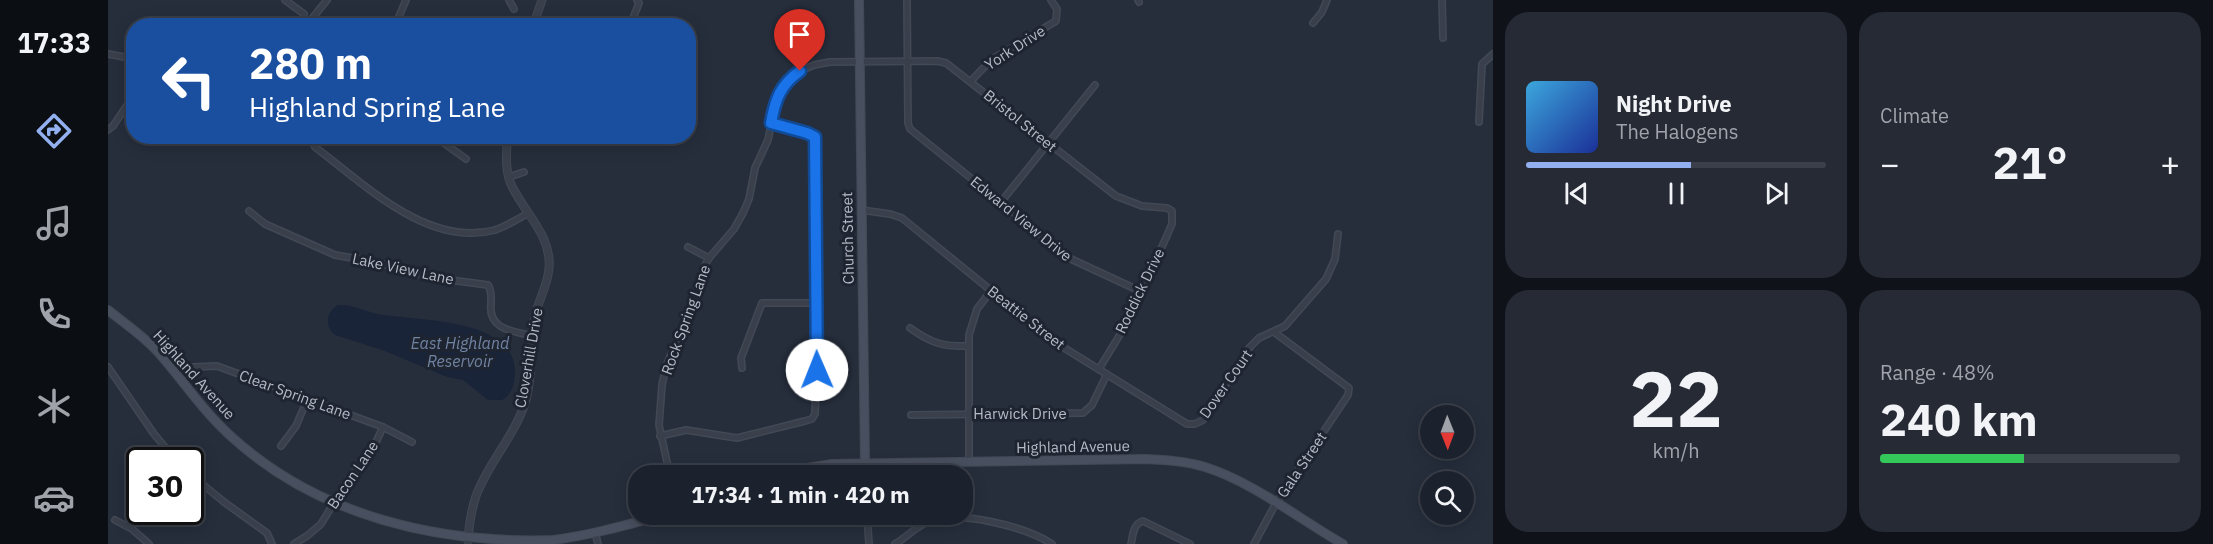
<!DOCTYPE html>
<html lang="en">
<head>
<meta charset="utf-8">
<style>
	body { margin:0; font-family:"IBM Plex Sans",sans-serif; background:#252a35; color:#f1f3f6; height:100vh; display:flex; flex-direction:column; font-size:22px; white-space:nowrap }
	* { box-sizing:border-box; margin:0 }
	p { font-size:20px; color:#a0a4aa }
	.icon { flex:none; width:33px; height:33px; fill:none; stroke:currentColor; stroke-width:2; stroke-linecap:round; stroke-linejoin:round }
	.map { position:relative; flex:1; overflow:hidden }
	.sheet { display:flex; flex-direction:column; gap:12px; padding:12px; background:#0f1319; width:720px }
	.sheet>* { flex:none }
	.guide { position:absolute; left:18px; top:18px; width:570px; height:126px; border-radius:24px; box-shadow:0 3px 15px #0003,0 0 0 2px #3a3f49; background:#1a4fa0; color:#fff; overflow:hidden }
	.needle { width:39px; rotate:179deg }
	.fabs { position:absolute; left:1312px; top:405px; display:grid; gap:12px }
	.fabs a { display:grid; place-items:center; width:54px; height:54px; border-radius:50%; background:#1c222d; box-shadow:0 3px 15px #0003,0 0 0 2px #3a3f49; font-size:30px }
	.speed { position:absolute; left:18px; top:447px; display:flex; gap:12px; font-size:30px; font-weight:700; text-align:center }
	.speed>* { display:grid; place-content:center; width:78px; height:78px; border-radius:50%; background:#1c222d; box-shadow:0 3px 15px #0003,0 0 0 2px #3a3f49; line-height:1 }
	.speed .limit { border:3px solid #111; border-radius:9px; background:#fff; color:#111 }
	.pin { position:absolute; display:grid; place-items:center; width:51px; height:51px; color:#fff; margin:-62px -26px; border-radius:50% 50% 50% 0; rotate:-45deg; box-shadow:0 0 6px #0007 }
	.pin .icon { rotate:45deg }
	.me { position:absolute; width:66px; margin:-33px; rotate:359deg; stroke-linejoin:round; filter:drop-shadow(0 0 4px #0008) }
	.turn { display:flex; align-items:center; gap:21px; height:126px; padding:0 24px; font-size:27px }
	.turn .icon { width:78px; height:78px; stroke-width:2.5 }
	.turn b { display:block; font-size:42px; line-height:51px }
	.big { font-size:45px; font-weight:700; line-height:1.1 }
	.sheet .card { flex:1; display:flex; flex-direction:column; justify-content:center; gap:9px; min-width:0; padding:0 21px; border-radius:24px; background:#252a35 }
	.sheet .dial { align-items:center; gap:0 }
	.dial b { font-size:78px; line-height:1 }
	.song { display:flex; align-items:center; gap:18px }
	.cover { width:72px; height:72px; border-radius:9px; background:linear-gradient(135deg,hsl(200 70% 55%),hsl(230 70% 35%)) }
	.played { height:6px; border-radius:3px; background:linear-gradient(90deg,#92afef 55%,#3a3f49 55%) }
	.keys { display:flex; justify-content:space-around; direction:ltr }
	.heat { display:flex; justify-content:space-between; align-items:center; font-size:33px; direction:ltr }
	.charge { height:9px; border-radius:4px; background:linear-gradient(90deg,#34c759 48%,#3a3f49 0) }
	.sheet .tiles { flex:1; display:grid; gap:12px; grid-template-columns:repeat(2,1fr) }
	.trip { position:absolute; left:520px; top:465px; width:345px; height:60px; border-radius:24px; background:#1c222d; box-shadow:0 3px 15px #0003,0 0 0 2px #3a3f49; font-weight:700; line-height:60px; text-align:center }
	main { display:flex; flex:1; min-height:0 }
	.menu { display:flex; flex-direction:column; width:108px; justify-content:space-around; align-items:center; background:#0b0e12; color:#a0a4aa }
	.menu .icon { width:42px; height:42px }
	.menu .current { color:#92afef }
	.menu b { font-size:27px; color:#f1f3f6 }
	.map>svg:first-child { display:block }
	.water { fill:#1a2439 }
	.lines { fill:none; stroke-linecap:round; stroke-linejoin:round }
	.minor-casing { stroke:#424955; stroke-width:8 }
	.tertiary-casing { stroke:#424955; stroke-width:9 }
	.secondary-casing { stroke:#424955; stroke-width:10 }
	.minor { stroke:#39404c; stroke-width:5 }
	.tertiary { stroke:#39404c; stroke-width:7 }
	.secondary { stroke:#484f5e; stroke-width:8 }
	.route-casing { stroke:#114b97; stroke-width:15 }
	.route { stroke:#1a73e8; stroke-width:10 }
	.labels { text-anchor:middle; stroke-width:6; stroke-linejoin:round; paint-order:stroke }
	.street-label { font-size:15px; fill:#b5bbc7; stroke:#1e2531 }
	.water-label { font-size:16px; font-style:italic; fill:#7183a3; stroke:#1e2531 }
</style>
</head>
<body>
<main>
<nav class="menu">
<b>17:33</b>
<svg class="icon current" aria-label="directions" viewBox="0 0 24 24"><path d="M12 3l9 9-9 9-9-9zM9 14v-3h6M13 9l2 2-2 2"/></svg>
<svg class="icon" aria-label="music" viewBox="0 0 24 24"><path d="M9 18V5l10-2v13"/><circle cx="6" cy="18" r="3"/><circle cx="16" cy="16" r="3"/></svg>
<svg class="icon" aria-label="phone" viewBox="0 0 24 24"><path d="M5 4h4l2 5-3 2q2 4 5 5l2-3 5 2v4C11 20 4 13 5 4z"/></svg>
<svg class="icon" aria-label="climate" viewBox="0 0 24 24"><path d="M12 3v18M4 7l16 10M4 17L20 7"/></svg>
<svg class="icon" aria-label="car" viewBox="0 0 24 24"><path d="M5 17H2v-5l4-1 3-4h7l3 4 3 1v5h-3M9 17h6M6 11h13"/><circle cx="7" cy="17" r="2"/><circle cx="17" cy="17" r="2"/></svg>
</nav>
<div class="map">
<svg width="1385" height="544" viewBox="0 0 1385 544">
	<rect width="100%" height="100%" fill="#262e3c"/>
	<path class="water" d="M 230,305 C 244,304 257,311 270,314 C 308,321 408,317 407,373 C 407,383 403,396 394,400 L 380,400 L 355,380 L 339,377 L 277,351 L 227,335 C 216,326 218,312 230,305 Z"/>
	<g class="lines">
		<defs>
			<g id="minor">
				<path d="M 177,0 L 196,14"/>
				<path d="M 401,0 L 406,9"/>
				<path d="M 799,0 L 800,123 L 802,129 L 963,259 L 1034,292"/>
				<path d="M 1030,0 L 1031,2"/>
				<path d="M 1334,0 L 1335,38"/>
				<path d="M 290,18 L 304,26"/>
				<path d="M 426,21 L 438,25"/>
				<path d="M 1205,23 L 1214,12 L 1219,0"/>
				<path d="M 198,26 L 219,0"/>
				<path d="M 287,26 L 298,0"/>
				<path d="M 522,26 L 531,3 L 529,0"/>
				<path d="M 0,54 L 26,59"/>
				<path d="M 863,81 L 883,60 L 948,21 L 949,9 L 943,0"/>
				<path d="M 1371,122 L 1374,64 L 1385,54"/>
				<path d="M 0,130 L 5,126 L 26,95"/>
				<path d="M 207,136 L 204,141 L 207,147 C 256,184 320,248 387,230 C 399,226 410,219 420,213"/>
				<path d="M 326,136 L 358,159"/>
				<path d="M 401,177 L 416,172"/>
				<path d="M 893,202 L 987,85"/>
				<path d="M 753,210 L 782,214 L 794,218 L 945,341 L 1079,424 L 1087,424 L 1095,420 L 1142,347 L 1151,338 L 1177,326 L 1218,279 L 1227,259 L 1230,234"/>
				<path d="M 141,211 L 157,224 L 227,255 L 267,262 L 320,277 L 380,285 C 384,291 383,297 383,304 C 380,330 405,331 425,336"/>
				<path d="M 580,247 L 601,258"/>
				<path d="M 802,328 C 823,343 835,347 861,346"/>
				<path d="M 0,367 L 46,434 L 68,460"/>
				<path d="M 634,368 L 633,358 L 654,303 L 708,303"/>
				<path d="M 69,375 L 85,367 L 109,366 L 275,427 L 304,442"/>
				<path d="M 803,415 L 975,413 L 984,405 L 999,374"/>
				<path d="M 552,436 L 578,430 L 629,438 L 697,421 L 704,419 L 707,414 L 709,370 L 707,137 L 699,133 L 663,123"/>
				<path d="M 173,446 L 188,426 L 199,400"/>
				<path d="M 861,462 L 861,335 L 869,309 L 883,291"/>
				<path d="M 82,474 L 116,502 L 159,533 L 164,544"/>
				<path d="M 562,476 L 551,425 L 554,385 L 558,366 L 587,298 L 596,267 L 601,258 L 626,229 L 635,213 L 641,199 L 647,168 L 660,140 L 669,95 L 680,79 L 692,71 L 706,65 L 722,62 L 829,61 L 838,63 L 1008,196 L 1034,206 L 1059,208 L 1064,211 L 1064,224 L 1034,292 L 1022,318 L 991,369"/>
				<path d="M 757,476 L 757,463"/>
				<path d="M 759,514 L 761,544"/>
				<path d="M 7,520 L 24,529 L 41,544"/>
				<path d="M 487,532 L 490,544"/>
				<path d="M 186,544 L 199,536 L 213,524 L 241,478 L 263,453 L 275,427"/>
				<path d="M 787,544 C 799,537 808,526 822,521 C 852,510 918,527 944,544"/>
				<path d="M 1023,544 C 1025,535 1025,524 1035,521 L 1082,544"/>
				<path d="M 1146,544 L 1168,503 L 1240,395 L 1241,388 L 1166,332"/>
			</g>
			<g id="tertiary">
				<path d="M 425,26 L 434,0"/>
				<path d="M 360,541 C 361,525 363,511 368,496 C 380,463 406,437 417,403 C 425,376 422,348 426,321 C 429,302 440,286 441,268 C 444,234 414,211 402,182 C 397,168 398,151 400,136"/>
			</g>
			<g id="secondary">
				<path d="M 751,0 L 757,463"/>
				<path d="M 0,310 C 16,323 34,335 49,351 C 75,380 96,413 126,439 C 212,516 330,544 445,540 C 484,535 522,524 560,514"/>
				<path d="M 675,476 L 699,468 L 724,464 L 1037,459 C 1057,460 1077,461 1097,467 C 1145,482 1191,519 1235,544"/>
			</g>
		</defs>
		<use href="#minor" class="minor-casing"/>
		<use href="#tertiary" class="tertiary-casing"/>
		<use href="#secondary" class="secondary-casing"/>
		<use href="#minor" class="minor"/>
		<use href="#tertiary" class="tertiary"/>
		<use href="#secondary" class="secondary"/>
	</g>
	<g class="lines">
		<defs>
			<path id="route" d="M 692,71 C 672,85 667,100 663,123 L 699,133 L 707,137 L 709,370"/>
		</defs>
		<use href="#route" class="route-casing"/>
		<use href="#route" class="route"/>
	</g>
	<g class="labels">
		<g class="street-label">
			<text transform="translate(907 48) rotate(-33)" y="5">York Drive</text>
			<text transform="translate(912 121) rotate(39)" y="5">Bristol Street</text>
			<text transform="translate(913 219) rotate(39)" y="5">Edward View Drive</text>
			<text transform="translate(740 238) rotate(-91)" y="5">Church Street</text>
			<text transform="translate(295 269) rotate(12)" y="5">Lake View Lane</text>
			<text transform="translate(1032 291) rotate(-64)" y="5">Roddick Drive</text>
			<text transform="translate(918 318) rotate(38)" y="5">Beattie Street</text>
			<text transform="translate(578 320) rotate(-70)" y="5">Rock Spring Lane</text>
			<text transform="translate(421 358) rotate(-80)" y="5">Cloverhill Drive</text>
			<text transform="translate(86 375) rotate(48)" y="5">Highland Avenue</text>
			<text transform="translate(1118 384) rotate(-55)" y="5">Dover Court</text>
			<text transform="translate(187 395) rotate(20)" y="5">Clear Spring Lane</text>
			<text x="912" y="419">Harwick Drive</text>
			<text transform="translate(965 447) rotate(-1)" y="5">Highland Avenue</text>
			<text transform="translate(1194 465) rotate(-56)" y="5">Gala Street</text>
			<text transform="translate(245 475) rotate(-56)" y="5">Bacon Lane</text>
		</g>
		<g class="water-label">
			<text x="352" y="349">East Highland<tspan x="352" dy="18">Reservoir</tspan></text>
		</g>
	</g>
</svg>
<div class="fabs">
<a><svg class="needle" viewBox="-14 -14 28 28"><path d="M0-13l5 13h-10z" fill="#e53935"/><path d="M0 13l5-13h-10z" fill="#a0a4aa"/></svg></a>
<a><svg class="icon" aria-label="search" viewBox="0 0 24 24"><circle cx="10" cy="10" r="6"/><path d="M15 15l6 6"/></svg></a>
</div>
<div class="speed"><div class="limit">30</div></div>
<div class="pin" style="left:692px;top:71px;background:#d93025"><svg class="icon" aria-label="arrive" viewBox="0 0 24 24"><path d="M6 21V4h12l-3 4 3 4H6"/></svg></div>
<svg class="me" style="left:709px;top:370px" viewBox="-20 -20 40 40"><circle r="19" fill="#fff"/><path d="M0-13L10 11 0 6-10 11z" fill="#1a73e8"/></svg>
<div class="trip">17:34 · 1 min · 420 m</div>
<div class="guide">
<div class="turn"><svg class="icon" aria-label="left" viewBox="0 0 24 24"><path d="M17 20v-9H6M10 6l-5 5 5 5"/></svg><div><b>280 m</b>Highland Spring Lane</div></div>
</div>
</div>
<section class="sheet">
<div class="tiles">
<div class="card">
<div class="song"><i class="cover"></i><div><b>Night Drive</b><p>The Halogens</p></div></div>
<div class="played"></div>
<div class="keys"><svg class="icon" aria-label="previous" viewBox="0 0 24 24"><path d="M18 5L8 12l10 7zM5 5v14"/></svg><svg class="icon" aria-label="pause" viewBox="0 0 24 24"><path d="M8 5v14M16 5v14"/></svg><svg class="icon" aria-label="next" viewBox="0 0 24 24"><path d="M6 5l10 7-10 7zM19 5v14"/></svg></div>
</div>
<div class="card"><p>Climate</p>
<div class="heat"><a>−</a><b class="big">21°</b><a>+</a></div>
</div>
<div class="card dial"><b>22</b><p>km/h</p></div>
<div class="card"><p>Range · 48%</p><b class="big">240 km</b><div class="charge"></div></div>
</div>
</section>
</main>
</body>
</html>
